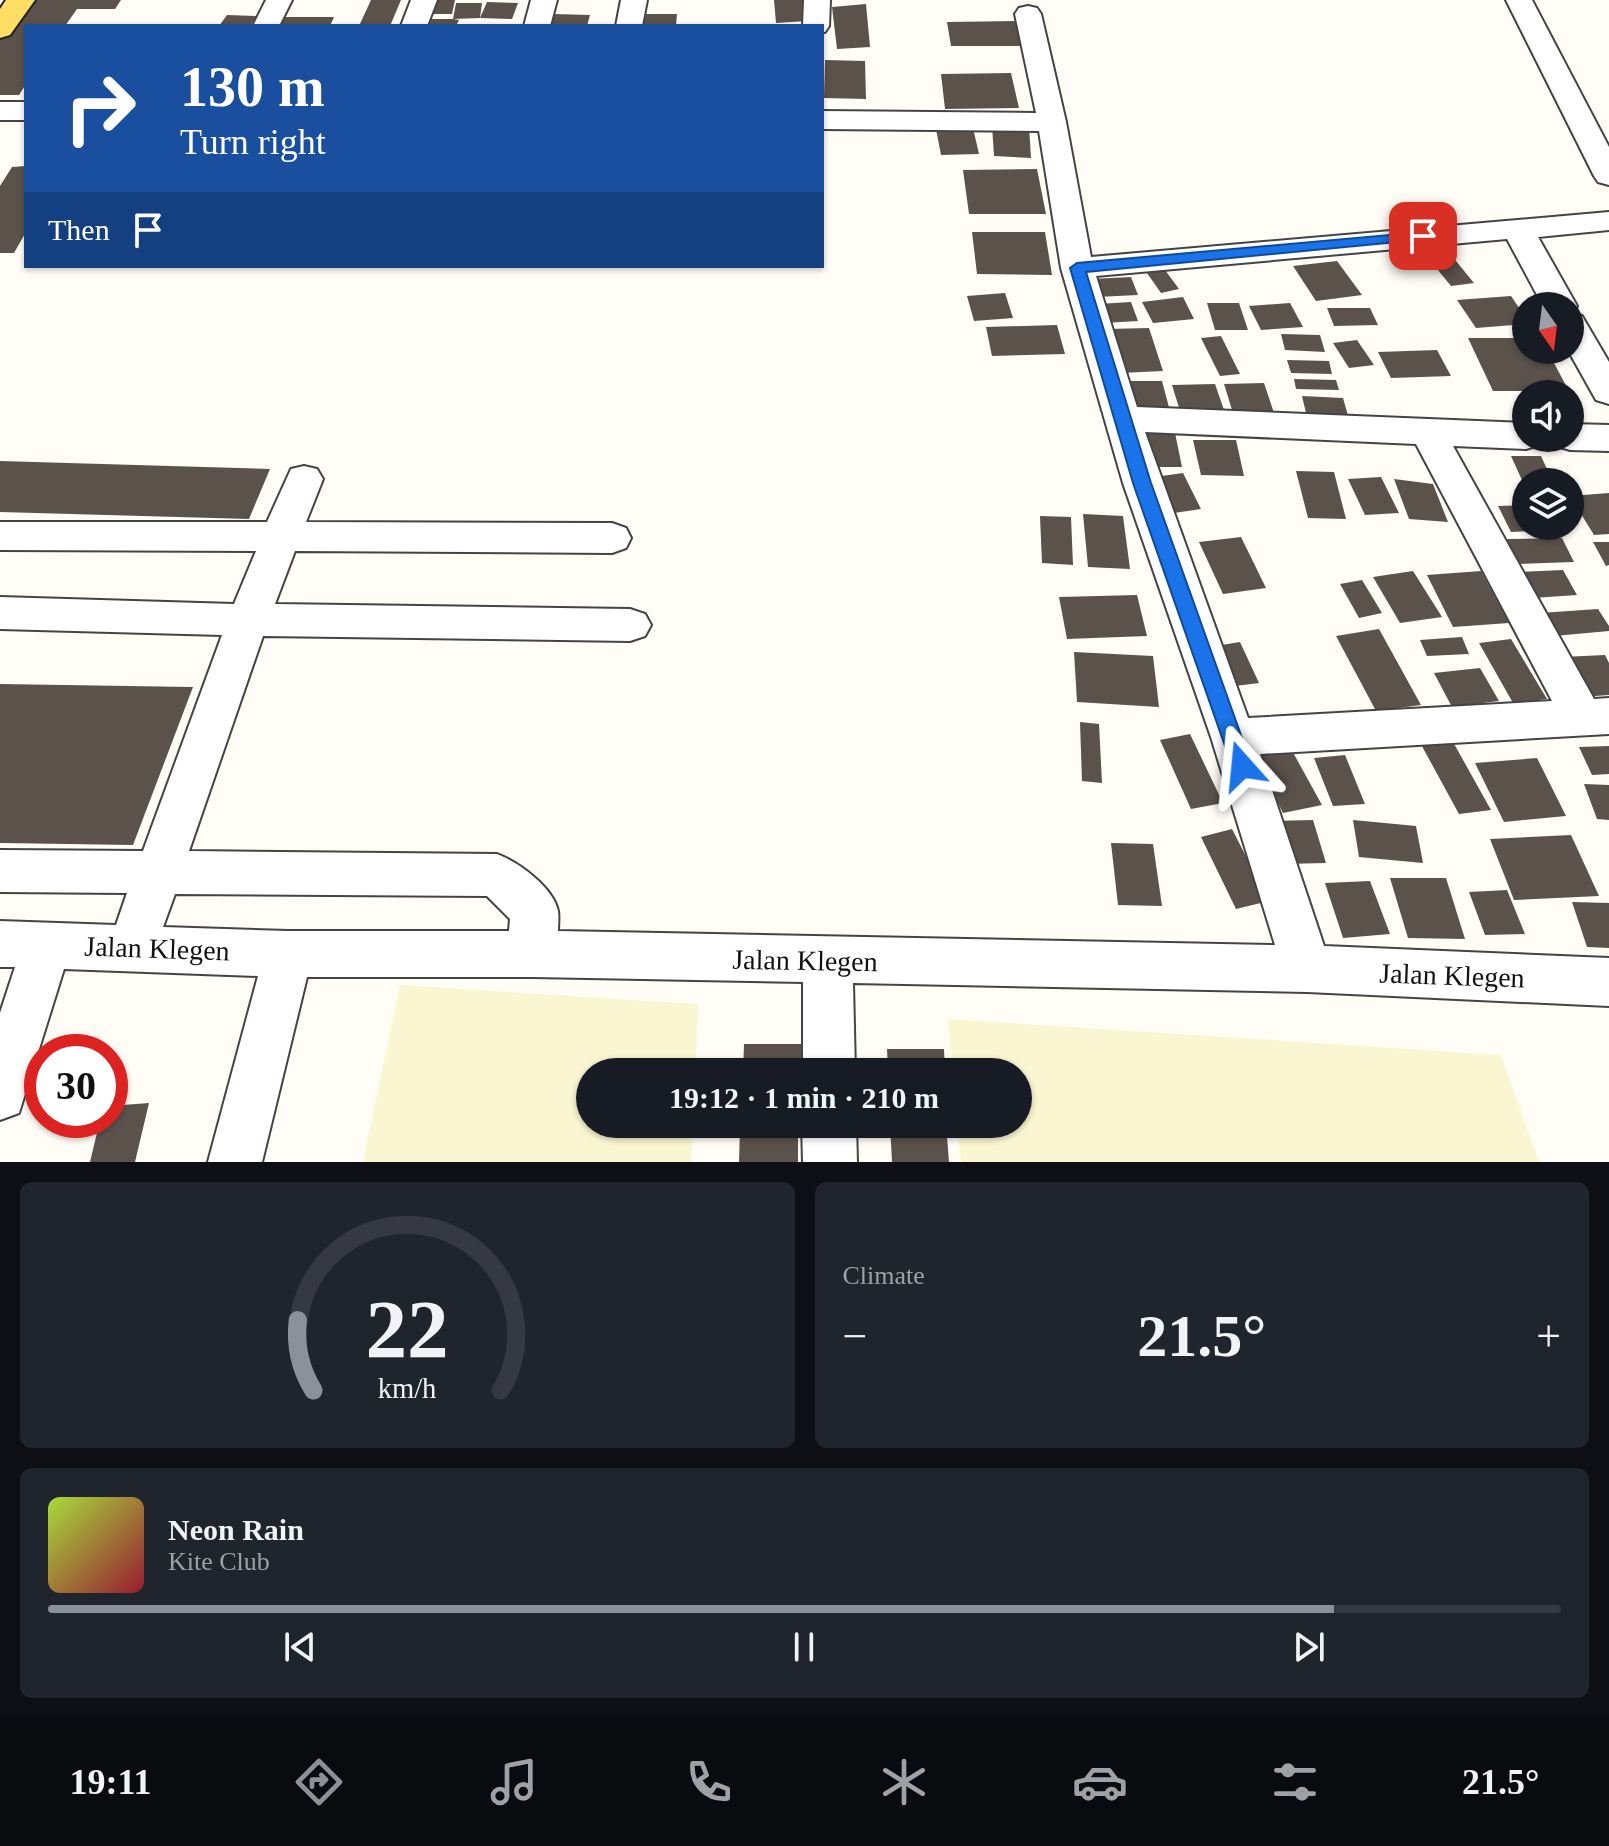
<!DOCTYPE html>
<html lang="en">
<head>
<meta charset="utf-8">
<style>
	body { margin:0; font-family:Georgia,serif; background:#20242c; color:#f1f3f6; height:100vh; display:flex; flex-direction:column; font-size:30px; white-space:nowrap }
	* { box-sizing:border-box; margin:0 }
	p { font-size:26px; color:#9ea1a6 }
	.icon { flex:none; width:44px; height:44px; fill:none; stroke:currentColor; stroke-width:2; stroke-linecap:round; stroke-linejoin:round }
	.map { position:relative; height:1162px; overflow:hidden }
	.sheet { display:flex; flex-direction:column; gap:20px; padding:20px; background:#0d0f14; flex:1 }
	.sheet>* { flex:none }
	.top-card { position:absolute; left:24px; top:24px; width:800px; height:244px; border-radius:0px; box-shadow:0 2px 6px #0004; background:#1a4fa0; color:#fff; overflow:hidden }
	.needle { width:52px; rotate:166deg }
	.buttons { position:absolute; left:1512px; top:292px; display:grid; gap:16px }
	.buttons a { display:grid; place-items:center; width:72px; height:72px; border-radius:50%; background:#171b24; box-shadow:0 2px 6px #0004; font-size:40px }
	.speed { position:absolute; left:24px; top:1034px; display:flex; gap:16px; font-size:40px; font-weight:700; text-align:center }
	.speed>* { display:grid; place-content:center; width:104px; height:104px; border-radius:50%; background:#171b24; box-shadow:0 2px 6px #0004; line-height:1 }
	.speed .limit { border:12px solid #d22; background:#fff; color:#111 }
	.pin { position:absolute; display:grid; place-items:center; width:68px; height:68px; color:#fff; margin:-34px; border-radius:16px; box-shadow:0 4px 12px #0006 }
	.me { position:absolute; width:88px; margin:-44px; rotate:342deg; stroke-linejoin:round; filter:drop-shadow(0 0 6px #0008) }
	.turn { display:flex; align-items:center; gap:28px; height:168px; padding:0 24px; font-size:36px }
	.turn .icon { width:104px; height:104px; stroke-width:2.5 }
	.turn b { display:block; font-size:56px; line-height:68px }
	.then { display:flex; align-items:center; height:76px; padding:0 24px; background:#0003; gap:16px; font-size:30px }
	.big { font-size:60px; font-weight:700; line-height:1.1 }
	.sheet .widget { flex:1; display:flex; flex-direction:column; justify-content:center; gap:12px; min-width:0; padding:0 28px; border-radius:12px; background:#20242c }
	.sheet .dial { align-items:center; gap:0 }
	.dial svg { height:208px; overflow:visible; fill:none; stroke:#363941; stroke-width:7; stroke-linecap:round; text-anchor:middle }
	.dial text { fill:#f1f3f6; stroke:none }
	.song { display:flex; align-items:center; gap:24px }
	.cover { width:96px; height:96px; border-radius:12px; background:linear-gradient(135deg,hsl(80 70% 55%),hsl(350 70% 35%)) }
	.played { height:8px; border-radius:4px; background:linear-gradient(90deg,#8c9099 85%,#363941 85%) }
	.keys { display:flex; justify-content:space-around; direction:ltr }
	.heat { display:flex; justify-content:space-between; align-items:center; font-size:44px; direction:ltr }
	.sheet .tiles { flex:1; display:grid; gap:20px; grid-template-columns:1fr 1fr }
	.widget:last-child { grid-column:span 2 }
	.trip { position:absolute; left:576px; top:1058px; width:456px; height:80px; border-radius:40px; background:#171b24; box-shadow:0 2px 6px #0004; font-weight:700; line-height:80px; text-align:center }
	.dock { display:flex; height:128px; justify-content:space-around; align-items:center; background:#090b0e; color:#9ea1a6 }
	.dock .icon { width:56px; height:56px }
	.dock .current { color:#8c9099 }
	.dock b { font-size:36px; color:#f1f3f6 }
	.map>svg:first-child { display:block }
	.farmland { fill:#f9f6d1 }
	.building { fill:#5b524c }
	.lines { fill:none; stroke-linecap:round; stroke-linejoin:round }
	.minor-casing { stroke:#444; stroke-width:4 }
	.major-casing { stroke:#222; stroke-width:4 }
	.minor { fill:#fff; fill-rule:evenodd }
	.major { fill:#ffde65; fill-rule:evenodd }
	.route { fill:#1a73e8; stroke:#114b97; stroke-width:2 }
	.labels { text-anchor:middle; stroke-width:8; stroke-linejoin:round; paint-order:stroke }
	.near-street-label { font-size:28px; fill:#111; stroke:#fff }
</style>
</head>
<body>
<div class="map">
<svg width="1609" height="1162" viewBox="0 0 1609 1162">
	<rect width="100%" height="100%" fill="#fffdf5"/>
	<g class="farmland">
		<path d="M 400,985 L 698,1004 L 695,1072 L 590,1072 L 590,1124 L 693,1124 L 691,1162 L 363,1162 Z"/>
		<path d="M 948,1019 L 1501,1055 L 1539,1162 L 961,1162 L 957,1124 L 1018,1124 L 1018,1072 L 953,1072 Z"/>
	</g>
	<g class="building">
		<path d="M 28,0 L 121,0 L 115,9 L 77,9 L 65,26 L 26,26 L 26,84 L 19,95 L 0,95 L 0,38 Z"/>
		<path d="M 371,0 L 401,0 L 390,26 L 359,26 Z"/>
		<path d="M 426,0 L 455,0 L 452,14 L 422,14 Z"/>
		<path d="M 774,0 L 810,0 L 808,21 L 776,23 Z"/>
		<path d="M 487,2 L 518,3 L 512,19 L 480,18 Z"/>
		<path d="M 456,3 L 482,3 L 480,18 L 453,19 Z"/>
		<path d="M 866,4 L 870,47 L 837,49 L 832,7 Z"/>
		<path d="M 554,14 L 590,15 L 587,26 L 550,25 Z"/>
		<path d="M 635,14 L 677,14 L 676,26 L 633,26 Z"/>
		<path d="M 227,15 L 257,16 L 250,26 L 219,26 Z"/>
		<path d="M 278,17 L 334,17 L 330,26 L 274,26 Z"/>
		<path d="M 431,19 L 453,19 L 459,20 L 456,26 L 427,26 Z"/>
		<path d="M 1020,21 L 1025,46 L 951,46 L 947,22 Z"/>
		<path d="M 825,60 L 865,61 L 866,99 L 824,98 Z"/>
		<path d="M 1011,73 L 1019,108 L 945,109 L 941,74 Z"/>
		<path d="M 992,125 L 1029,126 L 1031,158 L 994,156 Z"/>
		<path d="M 973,128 L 979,154 L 941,155 L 936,129 Z"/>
		<path d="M 26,166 L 26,232 L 14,253 L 0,253 L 0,186 L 12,167 Z"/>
		<path d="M 1037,169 L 1046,214 L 969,214 L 963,170 Z"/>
		<path d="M 972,232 L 1045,232 L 1052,275 L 977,274 Z"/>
		<path d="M 1447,250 L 1474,283 L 1451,286 L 1424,253 Z"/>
		<path d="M 1337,261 L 1362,295 L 1316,301 L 1293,266 Z"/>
		<path d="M 1165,270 L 1179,289 L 1161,293 L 1147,273 Z"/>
		<path d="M 1131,277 L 1138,295 L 1097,297 L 1091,279 Z"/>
		<path d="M 1005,293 L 1013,318 L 974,321 L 967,296 Z"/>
		<path d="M 1511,296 L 1526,318 L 1526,324 L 1476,328 L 1457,300 Z"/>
		<path d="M 1183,297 L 1194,319 L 1153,323 L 1142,302 Z"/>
		<path d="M 1131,302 L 1138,321 L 1104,323 L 1098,304 Z"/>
		<path d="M 1207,303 L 1239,303 L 1248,330 L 1215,330 Z"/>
		<path d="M 1290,303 L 1303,327 L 1261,330 L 1249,306 Z"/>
		<path d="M 1327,308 L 1370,308 L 1378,325 L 1334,326 Z"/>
		<path d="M 1057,325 L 1065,354 L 992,356 L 986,327 Z"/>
		<path d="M 1149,328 L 1163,371 L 1120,373 L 1108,329 Z"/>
		<path d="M 1281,334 L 1320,335 L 1325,352 L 1285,350 Z"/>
		<path d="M 1221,336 L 1240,374 L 1220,376 L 1201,338 Z"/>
		<path d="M 1468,338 L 1526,338 L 1526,350 L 1547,350 L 1569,391 L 1493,391 Z"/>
		<path d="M 1357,340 L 1374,365 L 1349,368 L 1333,343 Z"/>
		<path d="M 1437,350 L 1451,376 L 1391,378 L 1378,352 Z"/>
		<path d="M 1287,360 L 1329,361 L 1332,374 L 1291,373 Z"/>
		<path d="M 1294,379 L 1336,380 L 1339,390 L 1296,389 Z"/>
		<path d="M 1125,381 L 1162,381 L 1170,411 L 1133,411 Z"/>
		<path d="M 1264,383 L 1274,413 L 1233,413 L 1224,384 Z"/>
		<path d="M 1215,384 L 1224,410 L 1180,411 L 1172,385 Z"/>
		<path d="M 1302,396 L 1343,398 L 1349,419 L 1307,417 Z"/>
		<path d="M 1138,433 L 1175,433 L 1182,467 L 1145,467 Z"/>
		<path d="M 1193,440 L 1236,440 L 1244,476 L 1201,475 Z"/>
		<path d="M 1511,456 L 1541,456 L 1553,482 L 1526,482 L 1526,489 Z"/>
		<path d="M 0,461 L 270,469 L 249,519 L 0,512 Z"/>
		<path d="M 1296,471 L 1334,472 L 1346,519 L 1308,518 Z"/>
		<path d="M 1183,473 L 1201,509 L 1174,513 L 1155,477 Z"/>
		<path d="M 1381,477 L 1399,513 L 1365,515 L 1348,479 Z"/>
		<path d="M 1394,479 L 1433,484 L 1448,522 L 1409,519 Z"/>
		<path d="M 1609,493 L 1609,534 L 1594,535 L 1570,496 Z"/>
		<path d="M 1526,505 L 1526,526 L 1555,526 L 1557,530 L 1511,532 L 1498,506 Z"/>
		<path d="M 1083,514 L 1123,516 L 1130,569 L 1088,567 Z"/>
		<path d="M 1040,516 L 1071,517 L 1073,565 L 1042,563 Z"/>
		<path d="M 1241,537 L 1266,588 L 1223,594 L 1199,542 Z"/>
		<path d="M 1562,538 L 1574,562 L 1518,564 L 1507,539 Z"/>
		<path d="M 1593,542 L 1609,542 L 1609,565 L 1606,566 Z"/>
		<path d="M 1563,570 L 1577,595 L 1533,598 L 1519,572 Z"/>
		<path d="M 1413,571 L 1442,617 L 1400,623 L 1373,577 Z"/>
		<path d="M 1481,571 L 1509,623 L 1453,627 L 1427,575 Z"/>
		<path d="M 1362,580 L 1382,613 L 1359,618 L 1340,584 Z"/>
		<path d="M 1137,595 L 1147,636 L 1067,639 L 1059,597 Z"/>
		<path d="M 1598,609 L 1609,626 L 1609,631 L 1554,636 L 1540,613 Z"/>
		<path d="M 1379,629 L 1421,705 L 1376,711 L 1336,636 Z"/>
		<path d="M 1462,637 L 1469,654 L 1427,656 L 1420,640 Z"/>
		<path d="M 1511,639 L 1547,699 L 1513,703 L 1479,643 Z"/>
		<path d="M 1240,642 L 1259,683 L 1227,687 L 1209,647 Z"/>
		<path d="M 1074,652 L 1153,656 L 1159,707 L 1077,702 Z"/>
		<path d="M 1605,655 L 1609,663 L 1609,695 L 1582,697 L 1562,657 Z"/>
		<path d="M 1480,668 L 1499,701 L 1452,707 L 1434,673 Z"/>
		<path d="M 0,684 L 193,687 L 133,845 L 0,843 Z"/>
		<path d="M 1080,722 L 1099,724 L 1102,783 L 1082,781 Z"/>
		<path d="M 1448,733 L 1491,810 L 1459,814 L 1417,737 Z"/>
		<path d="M 1190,734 L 1223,803 L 1191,809 L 1160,740 Z"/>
		<path d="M 1609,746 L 1609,774 L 1592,775 L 1579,747 Z"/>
		<path d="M 1290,747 L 1322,805 L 1283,813 L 1253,754 Z"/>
		<path d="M 1345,755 L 1365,804 L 1333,806 L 1314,758 Z"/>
		<path d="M 1537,758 L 1566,816 L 1504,822 L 1475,763 Z"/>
		<path d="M 1584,784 L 1609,785 L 1609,820 L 1597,819 Z"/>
		<path d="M 1313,820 L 1326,863 L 1284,864 L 1271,821 Z"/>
		<path d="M 1353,820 L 1416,826 L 1423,863 L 1359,857 Z"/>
		<path d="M 1232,829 L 1269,901 L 1236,909 L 1201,837 Z"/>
		<path d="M 1571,835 L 1599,896 L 1514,900 L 1490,839 Z"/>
		<path d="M 1111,843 L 1153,844 L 1162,906 L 1118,905 Z"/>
		<path d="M 1390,878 L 1446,878 L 1465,939 L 1408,938 Z"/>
		<path d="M 1370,881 L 1390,934 L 1343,938 L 1325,883 Z"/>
		<path d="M 1507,890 L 1525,934 L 1485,935 L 1469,892 Z"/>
		<path d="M 1572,902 L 1609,903 L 1609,948 L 1587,947 Z"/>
		<path d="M 744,1044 L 801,1044 L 801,1072 L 743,1072 Z"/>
		<path d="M 887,1049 L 944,1049 L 945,1072 L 888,1072 Z"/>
		<path d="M 149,1103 L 135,1162 L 90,1162 L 100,1120 L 110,1120 L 110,1106 Z"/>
		<path d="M 890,1124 L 946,1124 L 949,1162 L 892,1162 Z"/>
		<path d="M 740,1127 L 798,1127 L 798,1162 L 739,1162 Z"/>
	</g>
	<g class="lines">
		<defs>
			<g id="minor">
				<path d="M 266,0 L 292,0 L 279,26 L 253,26 Z"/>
				<path d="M 411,0 L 437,0 L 427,26 L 401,26 Z"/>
				<path d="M 531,0 L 557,0 L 550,26 L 524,26 Z"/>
				<path d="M 621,0 L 647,0 L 642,26 L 616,26 Z"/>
				<path d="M 804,0 L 830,0 L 829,26 L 825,32 L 822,32 L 822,26 L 803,26 Z"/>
				<path d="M 1506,0 L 1532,0 L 1609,147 L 1609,185 L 1598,182 L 1594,176 Z"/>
				<path d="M 1028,6 L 1037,8 L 1041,14 L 1066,122 L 1091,257 L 1609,212 L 1609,230 L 1538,237 L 1577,306 L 1572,314 L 1582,316 L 1609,362 L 1609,404 L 1596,400 L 1568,350 L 1570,306 L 1543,306 L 1507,239 L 1096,276 L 1137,407 L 1526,423 L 1526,438 L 1543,438 L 1539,445 L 1526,449 L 1453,446 L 1594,699 L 1609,698 L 1609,734 L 1260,754 L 1324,946 L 1609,958 L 1609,1006 L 1307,992 L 853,983 L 855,1072 L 803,1072 L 803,982 L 533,977 L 307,977 L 262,1162 L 208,1162 L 258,976 L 64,969 L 19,1113 L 0,1120 L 0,1013 L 15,967 L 0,967 L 0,921 L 116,925 L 127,893 L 0,892 L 0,850 L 143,851 L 222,635 L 0,629 L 0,597 L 234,604 L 256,551 L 0,550 L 0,522 L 267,522 L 291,469 L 304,466 L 317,469 L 323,479 L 306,522 L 612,523 L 626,528 L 631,538 L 626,548 L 612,553 L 295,551 L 275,604 L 630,609 L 645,614 L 651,625 L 645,636 L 630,641 L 263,636 L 189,851 L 497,854 C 518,862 553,887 558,911 C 559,917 558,925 558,931 L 1275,945 L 1211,737 L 1123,483 L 1061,268 L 1039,131 L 822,129 L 822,111 L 1036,113 L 1015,14 L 1019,8 ZM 1145,432 L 1416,444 L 1552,701 L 1248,718 ZM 175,894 L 487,896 L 510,919 L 509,931 L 288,931 L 163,927 Z"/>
				<rect x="0" y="102" width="26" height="18"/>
				<path d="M 1570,424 L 1609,425 L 1609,451 L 1570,450 L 1557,446 L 1552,438 L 1570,438 Z"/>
				<path d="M 802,1124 L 856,1124 L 857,1162 L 803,1162 Z"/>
			</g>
			<path id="major" d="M 6,0 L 35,0 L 10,35 L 0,38 L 0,9 Z"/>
		</defs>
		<use href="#minor" class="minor-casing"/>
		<use href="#major" class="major-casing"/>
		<use href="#minor" class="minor"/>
		<use href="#major" class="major"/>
	</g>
	<path class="route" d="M 1423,232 L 1430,236 L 1428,239 L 1086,272 L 1151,483 L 1252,766 L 1249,773 L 1242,775 L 1235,773 L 1232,766 L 1133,483 L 1070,268 L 1077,263 Z"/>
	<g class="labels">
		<g class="near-street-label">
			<text transform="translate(157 948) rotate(2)" y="10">Jalan Klegen</text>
			<text transform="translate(805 960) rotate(1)" y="10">Jalan Klegen</text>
			<text transform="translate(1452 975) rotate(2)" y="10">Jalan Klegen</text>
		</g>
	</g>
</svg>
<div class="buttons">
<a><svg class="needle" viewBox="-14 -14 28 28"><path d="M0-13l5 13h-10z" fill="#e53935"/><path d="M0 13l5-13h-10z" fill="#9ea1a6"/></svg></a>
<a><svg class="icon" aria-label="sound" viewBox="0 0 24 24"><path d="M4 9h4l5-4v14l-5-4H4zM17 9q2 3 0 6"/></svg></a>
<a><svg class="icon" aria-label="layers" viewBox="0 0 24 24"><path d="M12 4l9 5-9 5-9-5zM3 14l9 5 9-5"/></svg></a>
</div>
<div class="speed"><div class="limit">30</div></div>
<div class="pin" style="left:1423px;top:236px;background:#d93025"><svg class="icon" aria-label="arrive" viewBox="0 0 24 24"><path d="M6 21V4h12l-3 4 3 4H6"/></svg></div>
<svg class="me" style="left:1242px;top:766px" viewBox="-20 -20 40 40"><path d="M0-17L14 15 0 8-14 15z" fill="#1a73e8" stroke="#fff" stroke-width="4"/></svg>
<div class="trip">19:12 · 1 min · 210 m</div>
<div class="top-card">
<div class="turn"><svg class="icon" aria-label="right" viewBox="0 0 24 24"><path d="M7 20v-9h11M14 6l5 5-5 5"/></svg><div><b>130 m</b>Turn right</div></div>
<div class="then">Then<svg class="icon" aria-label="arrive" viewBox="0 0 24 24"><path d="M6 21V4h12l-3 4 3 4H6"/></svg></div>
</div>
</div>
<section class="sheet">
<div class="tiles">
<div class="widget dial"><svg viewBox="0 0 100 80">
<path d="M14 69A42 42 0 1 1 86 69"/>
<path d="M14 69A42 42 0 0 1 8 42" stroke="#8c9099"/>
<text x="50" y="56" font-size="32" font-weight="700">22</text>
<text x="50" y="72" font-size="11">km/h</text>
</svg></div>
<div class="widget"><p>Climate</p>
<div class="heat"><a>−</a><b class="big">21.5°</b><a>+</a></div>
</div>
<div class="widget">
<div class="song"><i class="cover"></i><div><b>Neon Rain</b><p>Kite Club</p></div></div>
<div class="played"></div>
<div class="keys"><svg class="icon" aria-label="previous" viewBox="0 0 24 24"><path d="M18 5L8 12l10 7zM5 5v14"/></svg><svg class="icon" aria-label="pause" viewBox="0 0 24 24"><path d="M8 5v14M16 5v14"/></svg><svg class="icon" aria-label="next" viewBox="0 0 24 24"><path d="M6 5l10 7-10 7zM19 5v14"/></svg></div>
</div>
</div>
</section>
<nav class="dock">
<b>19:11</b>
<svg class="icon current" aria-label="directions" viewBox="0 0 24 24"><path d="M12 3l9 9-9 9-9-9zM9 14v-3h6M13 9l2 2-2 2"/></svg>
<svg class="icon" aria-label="music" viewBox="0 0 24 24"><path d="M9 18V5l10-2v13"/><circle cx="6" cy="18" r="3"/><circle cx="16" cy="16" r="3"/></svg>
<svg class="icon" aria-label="phone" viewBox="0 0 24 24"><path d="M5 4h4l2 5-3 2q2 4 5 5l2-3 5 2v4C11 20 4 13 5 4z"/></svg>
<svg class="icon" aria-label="climate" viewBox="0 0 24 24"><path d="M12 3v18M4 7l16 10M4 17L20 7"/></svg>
<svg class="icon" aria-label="car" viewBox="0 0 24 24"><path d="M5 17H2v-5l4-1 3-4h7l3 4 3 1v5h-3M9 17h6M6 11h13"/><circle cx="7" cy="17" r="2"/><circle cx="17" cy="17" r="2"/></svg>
<svg class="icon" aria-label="filters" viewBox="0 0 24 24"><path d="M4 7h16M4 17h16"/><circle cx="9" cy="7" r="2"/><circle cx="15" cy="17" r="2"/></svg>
<b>21.5°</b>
</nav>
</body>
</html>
